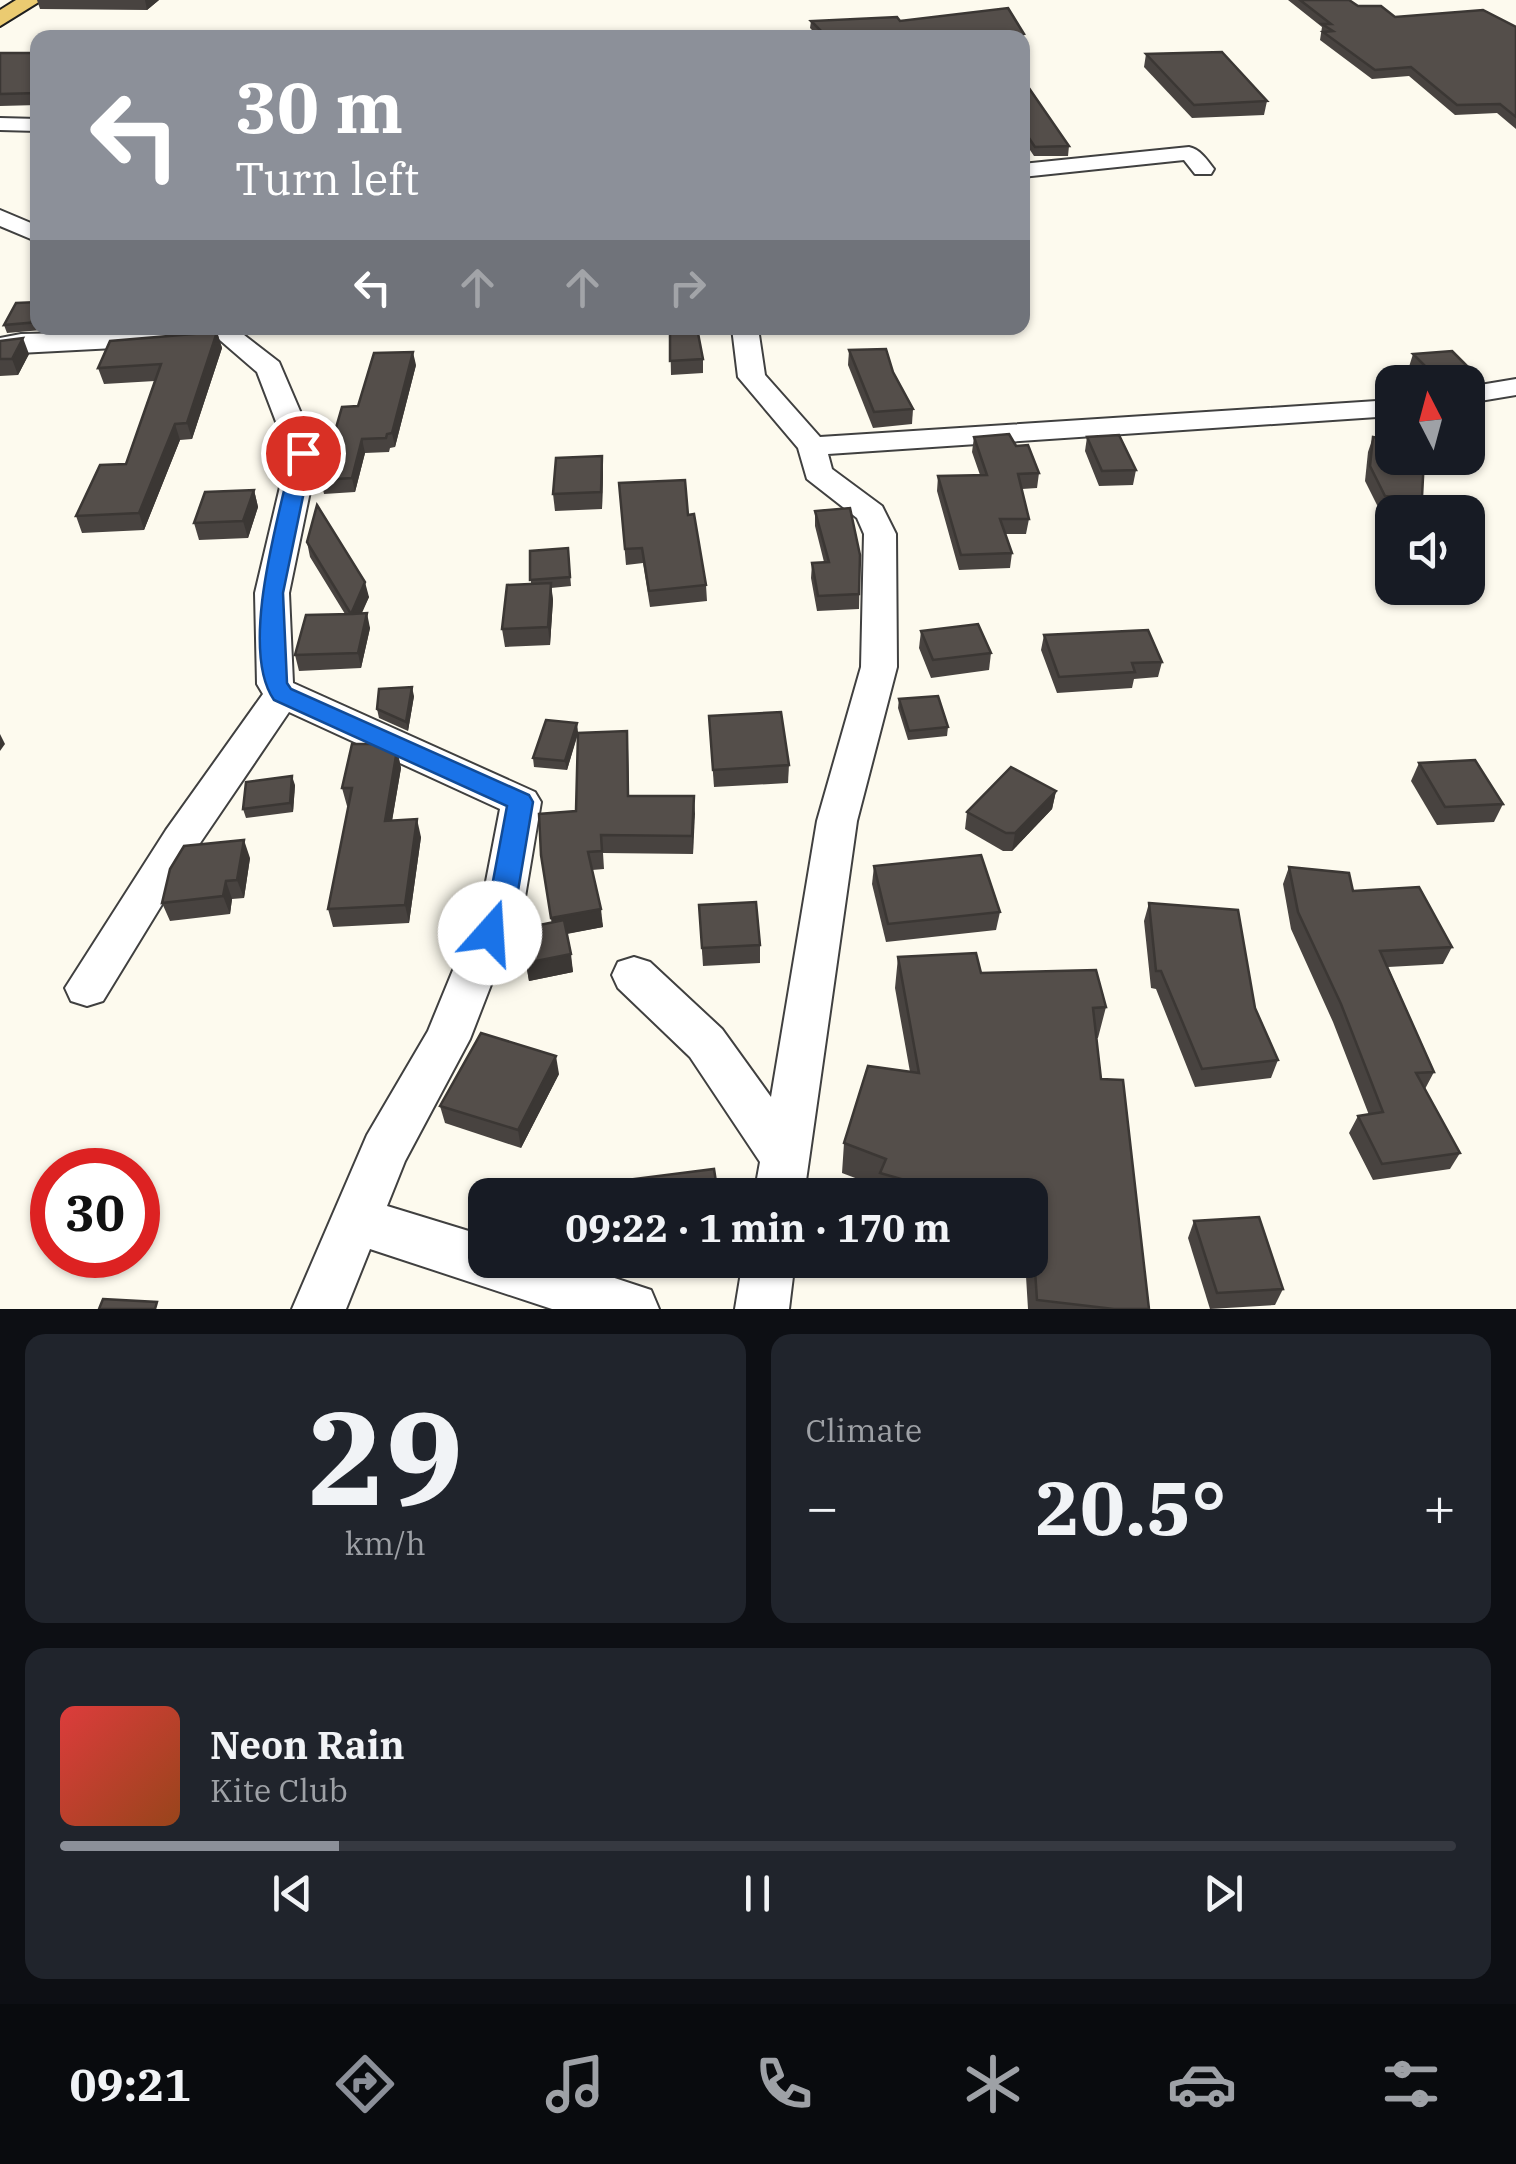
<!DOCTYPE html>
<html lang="en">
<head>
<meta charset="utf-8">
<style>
	body { margin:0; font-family:"IBM Plex Serif",serif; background:#20242c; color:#f1f3f6; height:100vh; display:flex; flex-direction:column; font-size:38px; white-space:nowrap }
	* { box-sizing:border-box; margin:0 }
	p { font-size:32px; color:#9ea1a6 }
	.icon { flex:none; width:55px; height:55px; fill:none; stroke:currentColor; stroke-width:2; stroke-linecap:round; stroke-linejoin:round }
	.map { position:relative; height:1309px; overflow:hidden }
	.details { display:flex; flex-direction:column; gap:25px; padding:25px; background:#0d0f14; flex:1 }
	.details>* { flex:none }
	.guide { position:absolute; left:30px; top:30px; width:1000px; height:305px; border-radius:20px; box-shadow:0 2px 8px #0004; background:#8c9099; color:#fff; overflow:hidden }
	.needle { width:65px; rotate:354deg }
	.controls { position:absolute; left:1375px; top:365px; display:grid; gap:20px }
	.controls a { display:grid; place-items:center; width:110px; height:110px; border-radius:20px; background:#171b24; box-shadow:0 2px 8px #0004; font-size:50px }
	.speed { position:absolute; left:30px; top:1148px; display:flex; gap:20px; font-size:50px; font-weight:700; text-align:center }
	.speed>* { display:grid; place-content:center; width:130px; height:130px; border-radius:50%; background:#171b24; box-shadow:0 2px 8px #0004; line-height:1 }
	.speed .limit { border:15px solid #d22; background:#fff; color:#111 }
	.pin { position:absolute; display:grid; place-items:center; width:85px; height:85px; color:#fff; margin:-42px; border:5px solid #fff; border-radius:50%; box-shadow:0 2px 10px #0007 }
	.me { position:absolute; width:110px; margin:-55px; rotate:19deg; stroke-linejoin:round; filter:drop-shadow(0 0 8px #0008) }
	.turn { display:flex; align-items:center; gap:35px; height:210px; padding:0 40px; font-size:45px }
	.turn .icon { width:130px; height:130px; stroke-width:2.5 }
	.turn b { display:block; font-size:70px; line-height:85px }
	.lanes { display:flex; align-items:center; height:95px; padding:0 40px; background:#0003; justify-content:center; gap:50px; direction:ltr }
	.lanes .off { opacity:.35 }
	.big { font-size:75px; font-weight:800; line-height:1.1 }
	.details .card { flex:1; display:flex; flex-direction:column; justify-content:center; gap:15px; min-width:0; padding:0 35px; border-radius:20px; background:#20242c }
	.details .dial { align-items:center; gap:0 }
	.dial b { font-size:130px; line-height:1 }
	.song { display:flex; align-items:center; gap:30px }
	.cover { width:120px; height:120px; border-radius:15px; background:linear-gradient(135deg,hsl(0 70% 55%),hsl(20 70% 35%)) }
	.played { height:10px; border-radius:5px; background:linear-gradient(90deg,#8c9099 20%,#363941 20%) }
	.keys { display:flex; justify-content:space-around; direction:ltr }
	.heat { display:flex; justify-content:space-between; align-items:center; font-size:55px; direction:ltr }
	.details .tiles { flex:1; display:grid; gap:25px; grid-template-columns:1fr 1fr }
	.card:last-child { grid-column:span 2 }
	.trip { position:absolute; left:468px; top:1178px; width:580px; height:100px; border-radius:20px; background:#171b24; box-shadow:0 2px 8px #0004; font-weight:800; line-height:100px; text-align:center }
	.dock { display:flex; height:160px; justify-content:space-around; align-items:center; background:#090b0e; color:#9ea1a6 }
	.dock .icon { width:70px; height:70px }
	.dock .current { color:#8c9099 }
	.dock b { font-size:45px; color:#f1f3f6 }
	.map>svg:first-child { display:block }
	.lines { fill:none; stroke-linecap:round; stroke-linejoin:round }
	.minor-casing { stroke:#404040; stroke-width:4 }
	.major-casing { stroke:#1e1e1e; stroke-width:4 }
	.minor { fill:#fff; fill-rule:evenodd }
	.major { fill:#ebcb71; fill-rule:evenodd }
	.wall { fill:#484340 }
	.shaded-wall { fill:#3b3734 }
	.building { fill:#544e4a; stroke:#3b3734; stroke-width:2.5 }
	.route { fill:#1a73e8; stroke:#114b97; stroke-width:2.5 }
</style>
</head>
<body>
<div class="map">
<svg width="1516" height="1309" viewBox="0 0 1516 1309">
	<rect width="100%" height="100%" fill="#fdfaee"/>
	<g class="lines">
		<defs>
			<g id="minor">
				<path d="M 0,118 L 38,119 L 38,131 L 0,130 Z"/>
				<path d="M 1189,147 C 1200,149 1207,160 1214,169 L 1211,174 L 1195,174 L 1184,160 L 1022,177 L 1022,164 Z"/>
				<path d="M 0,210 L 38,226 L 38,242 L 0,226 Z"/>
				<path d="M 206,328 L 235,328 L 279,362 L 318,453 L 289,593 L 293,683 L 535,792 L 541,802 L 525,897 L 470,1039 L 405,1161 L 387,1206 L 485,1236 L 485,1260 L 560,1260 L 651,1290 L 659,1309 L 552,1309 L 370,1249 L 346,1309 L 292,1309 L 367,1135 L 428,1031 L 483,897 L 500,809 L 289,712 L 194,852 L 103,1001 L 87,1006 L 71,1001 L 65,988 L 166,830 L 263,694 L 257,684 L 255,593 L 288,453 L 257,372 Z"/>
				<path d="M 732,328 L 758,328 L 765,375 L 820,437 L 1392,400 L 1392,416 L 828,454 L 832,469 L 882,506 L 896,534 L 897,667 L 857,821 L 804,1195 L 754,1195 L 760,1162 L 690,1057 L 618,988 L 612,975 L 618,962 L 634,957 L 650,962 L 722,1029 L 771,1097 L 817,821 L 861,667 L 864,534 L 857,518 L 807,479 L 798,448 L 738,377 Z"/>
				<path d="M 163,331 L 172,333 L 176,339 L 172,345 L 0,354 L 0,338 L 21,334 Z"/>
				<path d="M 1516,379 L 1516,395 L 1468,403 L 1468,387 Z"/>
				<path d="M 743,1260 L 795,1260 L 789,1309 L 735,1309 Z"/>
			</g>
			<path id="major" d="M 16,0 L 42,0 L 0,26 L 0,10 Z"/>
		</defs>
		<use href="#minor" class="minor-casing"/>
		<use href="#major" class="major-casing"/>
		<use href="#minor" class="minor"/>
		<use href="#major" class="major"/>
	</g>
	<g class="wall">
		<path d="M 37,0 L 159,0 L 147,10 L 40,9 Z"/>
		<path d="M 1288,0 L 1349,0 L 1358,6 L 1395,17 L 1516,27 L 1516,129 L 1497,113 L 1455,115 L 1409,76 L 1372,79 L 1320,40 L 1322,27 Z"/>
		<path d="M 811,21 L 900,21 L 1024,34 L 1022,41 L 1022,38 L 820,38 L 810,28 Z"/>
		<path d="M 0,53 L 38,53 L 38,105 L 0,106 Z"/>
		<path d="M 1146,54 L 1267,101 L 1264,115 L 1192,118 L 1144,67 Z"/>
		<path d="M 1022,78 L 1069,146 L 1068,156 L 1034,156 L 1026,144 L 1022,144 Z"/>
		<path d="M 38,302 L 38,328 L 43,328 L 42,330 L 7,333 L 4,325 Z"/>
		<path d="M 522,328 L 563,328 L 562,334 L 523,335 Z"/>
		<path d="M 670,328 L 712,328 L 712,333 L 698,334 L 703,359 L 703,373 L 671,375 Z"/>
		<path d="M 217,332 L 222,348 L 192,439 L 180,440 L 144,530 L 82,533 L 76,516 L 126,464 L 155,381 L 104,384 L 98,368 Z"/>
		<path d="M 0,341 L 29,354 L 18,375 L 0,376 Z"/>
		<path d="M 849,350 L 893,372 L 913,409 L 912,424 L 873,428 L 848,365 Z"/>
		<path d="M 1413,354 L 1470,377 L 1468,384 L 1468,382 L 1420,382 L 1408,370 Z"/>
		<path d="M 416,365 L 395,447 L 390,448 L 389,452 L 365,453 L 355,492 L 324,494 L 321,480 L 358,406 Z"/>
		<path d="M 974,437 L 1016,446 L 1039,473 L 1037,488 L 1022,489 L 1029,519 L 1026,534 L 1005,534 L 1012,553 L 1010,568 L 959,570 L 937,491 L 938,476 L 980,475 L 972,452 Z"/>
		<path d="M 1087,437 L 1136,470 L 1133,485 L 1099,486 L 1085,451 Z"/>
		<path d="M 1373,437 L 1422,497 L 1416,512 L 1380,511 L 1365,481 L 1368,452 Z"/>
		<path d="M 602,456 L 603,473 L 602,509 L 555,511 L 553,494 Z"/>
		<path d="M 619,483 L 688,515 L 706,585 L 707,601 L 650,607 L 643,563 L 626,565 Z"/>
		<path d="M 254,490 L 258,507 L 248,538 L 199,540 L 194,523 Z"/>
		<path d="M 815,511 L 860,555 L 859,609 L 817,611 L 811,578 L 812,563 L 824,562 L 815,526 Z"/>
		<path d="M 307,542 L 369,597 L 361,613 L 370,628 L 361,668 L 299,671 L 295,655 L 345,614 L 310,557 Z"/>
		<path d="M 568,548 L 571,586 L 551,588 L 553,600 L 550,645 L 505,647 L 502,629 L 531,584 L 530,551 Z"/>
		<path d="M 921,631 L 991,653 L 989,670 L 931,678 L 919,648 Z"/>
		<path d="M 1044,635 L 1162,662 L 1158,677 L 1134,679 L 1132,688 L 1057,693 L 1041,650 Z"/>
		<path d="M 414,696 L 408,731 L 379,718 L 377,709 Z"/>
		<path d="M 899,699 L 948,727 L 947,736 L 908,740 L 898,708 Z"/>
		<path d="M 709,716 L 789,765 L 788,783 L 714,787 Z"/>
		<path d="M 578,733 L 628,748 L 629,796 L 694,796 L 693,854 L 603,853 L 604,869 L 592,870 L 603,927 L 567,934 L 573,972 L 529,981 L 520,929 L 552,923 L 541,855 L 576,811 L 578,734 L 567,770 L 534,767 L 533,758 Z"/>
		<path d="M 397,750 L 401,768 L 392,820 L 421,837 L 409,923 L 333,927 L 328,909 L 349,806 L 347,806 L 342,788 Z"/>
		<path d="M 1419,763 L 1503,804 L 1494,822 L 1437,825 L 1411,781 Z"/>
		<path d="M 295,785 L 293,812 L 246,818 L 243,809 Z"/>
		<path d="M 1056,791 L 1052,809 L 1012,851 L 1003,851 L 965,829 L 967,812 Z"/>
		<path d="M 250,858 L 244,898 L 232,899 L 230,914 L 170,921 L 162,903 Z"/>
		<path d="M 874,866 L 1000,912 L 996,930 L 886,942 L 872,884 Z"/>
		<path d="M 1289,867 L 1353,891 L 1452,947 L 1443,964 L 1388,967 L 1434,1072 L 1425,1089 L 1460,1153 L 1450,1169 L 1373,1180 L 1349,1133 L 1358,1116 L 1369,1115 L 1333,1022 L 1291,929 L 1283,884 Z"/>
		<path d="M 1149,903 L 1255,1008 L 1278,1060 L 1271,1078 L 1195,1087 L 1156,989 L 1151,988 L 1144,921 Z"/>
		<path d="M 699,905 L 760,945 L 760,963 L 703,966 Z"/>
		<path d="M 898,957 L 981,973 L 1106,1007 L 1098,1038 L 1096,1038 L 1101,1079 L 1149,1309 L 1028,1309 L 1025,1260 L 1030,1260 L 1030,1195 L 878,1195 L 879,1187 L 842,1173 L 844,1143 L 910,1072 L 895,988 Z"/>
		<path d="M 559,1074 L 521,1148 L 445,1123 L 440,1106 Z"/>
		<path d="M 1194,1221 L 1283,1289 L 1275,1305 L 1210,1309 L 1188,1238 Z"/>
	</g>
	<g class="shaded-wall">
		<path d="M 145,0 L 159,0 L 147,10 Z"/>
		<path d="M 217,332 L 222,348 L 192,439 L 187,423 Z"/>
		<path d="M 23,338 L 29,354 L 18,375 L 12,359 Z"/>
		<path d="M 413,352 L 416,365 L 395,447 L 392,433 Z"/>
		<path d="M 175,424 L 180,440 L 144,530 L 139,513 Z"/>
		<path d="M 362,439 L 365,453 L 355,492 L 352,478 Z"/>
		<path d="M 602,456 L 603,473 L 602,509 L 601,492 Z"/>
		<path d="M 254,490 L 258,507 L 248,538 L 243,521 Z"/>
		<path d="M 365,582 L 369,597 L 355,629 L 351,614 Z"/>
		<path d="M 551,583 L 553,600 L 550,645 L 548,627 Z"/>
		<path d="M 367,613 L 370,628 L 361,668 L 358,653 Z"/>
		<path d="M 412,687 L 414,696 L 408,731 L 406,722 Z"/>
		<path d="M 577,723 L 578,732 L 567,770 L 565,761 Z"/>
		<path d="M 0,734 L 5,744 L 0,751 Z"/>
		<path d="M 397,750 L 401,768 L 389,839 L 385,821 Z"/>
		<path d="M 292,776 L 295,785 L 293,812 L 290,803 Z"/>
		<path d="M 1056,791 L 1052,809 L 1012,851 L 1015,833 Z"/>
		<path d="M 694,796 L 695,814 L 693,854 L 692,836 Z"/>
		<path d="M 417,819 L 421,837 L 409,923 L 405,905 Z"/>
		<path d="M 244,840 L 250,858 L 244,898 L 237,880 Z"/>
		<path d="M 226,881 L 232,899 L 230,914 L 223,896 Z"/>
		<path d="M 601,909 L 603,927 L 554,936 L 551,918 Z"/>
		<path d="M 571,954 L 573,972 L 529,981 L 526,963 Z"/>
		<path d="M 556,1056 L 559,1074 L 521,1148 L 518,1130 Z"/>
	</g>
	<g class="building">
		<path d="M 1300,0 L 1349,0 L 1358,6 L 1381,6 L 1395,17 L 1483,10 L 1516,27 L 1516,117 L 1500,104 L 1457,105 L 1411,67 L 1375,70 L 1323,32 L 1333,31 L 1322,24 L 1331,24 Z"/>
		<path d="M 1008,8 L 1024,34 L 1008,38 L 828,38 L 811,21 L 897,17 L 900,21 Z"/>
		<path d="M 1222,52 L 1267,101 L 1194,105 L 1146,54 Z"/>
		<path d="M 0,53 L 38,53 L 38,93 L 0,94 Z"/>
		<path d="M 1022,78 L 1069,146 L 1035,147 L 1027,135 L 1022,135 Z"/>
		<path d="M 38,302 L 38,322 L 4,325 L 16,303 Z"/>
		<path d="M 670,328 L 697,328 L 703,359 L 670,361 Z"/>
		<path d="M 217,332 L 187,423 L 175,424 L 139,513 L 76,516 L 100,465 L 126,464 L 161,364 L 98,368 L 110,341 Z"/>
		<path d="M 23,338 L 12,359 L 0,359 L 0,341 Z"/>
		<path d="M 886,349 L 893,372 L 913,409 L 874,412 L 849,350 Z"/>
		<path d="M 1452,351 L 1471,370 L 1470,377 L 1439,380 L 1413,354 Z"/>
		<path d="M 413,352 L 392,433 L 387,434 L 386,438 L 362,439 L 352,478 L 321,480 L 342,407 L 358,406 L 374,353 Z"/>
		<path d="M 1009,434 L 1016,446 L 1028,445 L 1039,473 L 1018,474 L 1029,519 L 1000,519 L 1012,553 L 961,555 L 938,476 L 987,475 L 974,437 Z"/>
		<path d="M 1119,435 L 1136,470 L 1102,471 L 1087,437 Z"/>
		<path d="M 1373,437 L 1392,440 L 1392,458 L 1424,458 L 1422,497 L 1385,496 L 1370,466 Z"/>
		<path d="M 602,456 L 601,492 L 553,494 L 556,458 Z"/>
		<path d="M 685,480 L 688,515 L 694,514 L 706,585 L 649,591 L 642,548 L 625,549 L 619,483 Z"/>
		<path d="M 254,490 L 243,521 L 194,523 L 205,492 Z"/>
		<path d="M 317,505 L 365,582 L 351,614 L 367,613 L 358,653 L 295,655 L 306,615 L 351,614 L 307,542 Z"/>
		<path d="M 850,508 L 860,555 L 859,594 L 818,596 L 812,563 L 829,562 L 815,511 Z"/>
		<path d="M 568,548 L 570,577 L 530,580 L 530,551 Z"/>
		<path d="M 551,583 L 548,627 L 502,629 L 507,585 Z"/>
		<path d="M 978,624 L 991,653 L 933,660 L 921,631 Z"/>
		<path d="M 1148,630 L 1162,662 L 1132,663 L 1135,672 L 1059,677 L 1044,635 Z"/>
		<path d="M 412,687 L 406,722 L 377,709 L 379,689 Z"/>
		<path d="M 938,696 L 948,727 L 909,731 L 899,699 Z"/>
		<path d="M 781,712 L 789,765 L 713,770 L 709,716 Z"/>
		<path d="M 546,720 L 577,723 L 565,761 L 533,758 Z"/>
		<path d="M 627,731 L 628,796 L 694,796 L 692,836 L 601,835 L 602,851 L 588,852 L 601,909 L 551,918 L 541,855 L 539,814 L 576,811 L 578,733 Z"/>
		<path d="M 370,738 L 397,750 L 385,821 L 417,819 L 405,905 L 328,909 L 352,788 L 342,788 L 352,744 L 370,744 Z"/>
		<path d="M 1475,760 L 1503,804 L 1445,807 L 1419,763 Z"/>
		<path d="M 1011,767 L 1056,791 L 1015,833 L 1006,833 L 967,812 Z"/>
		<path d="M 292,776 L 290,803 L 243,809 L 246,782 Z"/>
		<path d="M 244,840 L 237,880 L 226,881 L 223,896 L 162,903 L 170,869 L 184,846 Z"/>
		<path d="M 981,855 L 1000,912 L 888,924 L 874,866 Z"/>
		<path d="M 1289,867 L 1349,873 L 1353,891 L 1419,887 L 1452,947 L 1380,951 L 1434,1072 L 1416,1073 L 1460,1153 L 1382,1164 L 1358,1116 L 1383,1112 L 1341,1004 L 1298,912 Z"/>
		<path d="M 756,902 L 760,945 L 702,948 L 699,905 Z"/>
		<path d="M 1149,903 L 1238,910 L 1255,1008 L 1278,1060 L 1202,1069 L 1161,971 L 1156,971 Z"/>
		<path d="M 564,920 L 571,954 L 526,963 L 520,929 Z"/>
		<path d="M 976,953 L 981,973 L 1096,970 L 1106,1007 L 1093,1008 L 1101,1079 L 1123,1080 L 1149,1309 L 1114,1309 L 1037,1300 L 1030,1195 L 957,1195 L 880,1173 L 886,1159 L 844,1143 L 868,1066 L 919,1073 L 898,957 Z"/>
		<path d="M 481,1033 L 556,1056 L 518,1130 L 440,1106 Z"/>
		<path d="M 714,1169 L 718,1195 L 635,1195 L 634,1179 Z"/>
		<path d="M 1259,1217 L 1283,1289 L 1217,1293 L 1194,1221 Z"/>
		<path d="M 103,1299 L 157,1302 L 155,1309 L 99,1309 Z"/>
	</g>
	<path class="route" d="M 303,447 L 312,453 L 283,593 L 287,683 L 291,689 L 529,795 L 533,802 L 517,897 L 500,941 L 490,944 L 480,941 L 476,933 L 490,897 L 507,806 L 274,700 C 238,649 280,512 293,453 Z"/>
</svg>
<div class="controls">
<a><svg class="needle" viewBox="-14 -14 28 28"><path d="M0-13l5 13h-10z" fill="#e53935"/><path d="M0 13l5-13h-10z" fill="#9ea1a6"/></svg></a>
<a><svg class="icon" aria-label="sound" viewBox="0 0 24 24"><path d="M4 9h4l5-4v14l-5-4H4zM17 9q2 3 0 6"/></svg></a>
</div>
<div class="speed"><div class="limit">30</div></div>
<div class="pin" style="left:303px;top:453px;background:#d93025"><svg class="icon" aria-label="arrive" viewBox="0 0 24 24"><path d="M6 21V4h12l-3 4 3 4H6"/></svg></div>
<svg class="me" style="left:490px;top:933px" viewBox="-20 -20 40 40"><circle r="19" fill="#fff"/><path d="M0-13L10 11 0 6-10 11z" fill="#1a73e8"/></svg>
<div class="trip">09:22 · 1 min · 170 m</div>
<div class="guide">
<div class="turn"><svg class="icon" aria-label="left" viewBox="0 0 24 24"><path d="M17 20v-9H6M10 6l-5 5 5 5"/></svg><div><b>30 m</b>Turn left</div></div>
<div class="lanes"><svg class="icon" aria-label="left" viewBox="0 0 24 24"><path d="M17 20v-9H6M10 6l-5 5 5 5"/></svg><svg class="icon off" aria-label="ahead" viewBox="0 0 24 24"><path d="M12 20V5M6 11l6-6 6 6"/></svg><svg class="icon off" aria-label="ahead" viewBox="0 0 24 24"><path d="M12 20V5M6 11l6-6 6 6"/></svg><svg class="icon off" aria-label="right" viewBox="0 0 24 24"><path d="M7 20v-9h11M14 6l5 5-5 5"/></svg></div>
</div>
</div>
<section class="details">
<div class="tiles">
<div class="card dial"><b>29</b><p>km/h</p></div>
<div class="card"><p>Climate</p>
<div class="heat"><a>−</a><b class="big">20.5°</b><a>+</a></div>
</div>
<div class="card">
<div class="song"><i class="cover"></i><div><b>Neon Rain</b><p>Kite Club</p></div></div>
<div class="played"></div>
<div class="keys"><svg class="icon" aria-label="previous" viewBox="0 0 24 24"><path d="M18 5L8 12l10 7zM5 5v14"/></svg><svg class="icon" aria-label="pause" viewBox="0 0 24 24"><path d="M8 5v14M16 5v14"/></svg><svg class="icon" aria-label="next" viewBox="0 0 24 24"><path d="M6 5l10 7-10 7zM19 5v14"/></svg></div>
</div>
</div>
</section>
<nav class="dock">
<b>09:21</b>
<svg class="icon current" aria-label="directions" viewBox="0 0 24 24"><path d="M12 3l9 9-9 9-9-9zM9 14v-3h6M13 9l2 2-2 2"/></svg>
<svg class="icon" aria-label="music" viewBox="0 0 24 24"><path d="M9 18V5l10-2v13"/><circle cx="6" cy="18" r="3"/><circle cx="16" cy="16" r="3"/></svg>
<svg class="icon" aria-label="phone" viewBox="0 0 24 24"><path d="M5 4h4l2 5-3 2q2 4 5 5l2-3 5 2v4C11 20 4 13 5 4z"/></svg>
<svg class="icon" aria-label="climate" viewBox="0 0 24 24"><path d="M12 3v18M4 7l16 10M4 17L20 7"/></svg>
<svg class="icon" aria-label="car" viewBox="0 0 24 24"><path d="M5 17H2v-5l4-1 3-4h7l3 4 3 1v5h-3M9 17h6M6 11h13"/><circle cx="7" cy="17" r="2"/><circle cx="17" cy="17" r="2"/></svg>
<svg class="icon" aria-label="filters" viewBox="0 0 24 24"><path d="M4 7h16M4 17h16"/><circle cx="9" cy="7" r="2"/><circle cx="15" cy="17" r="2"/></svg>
</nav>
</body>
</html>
